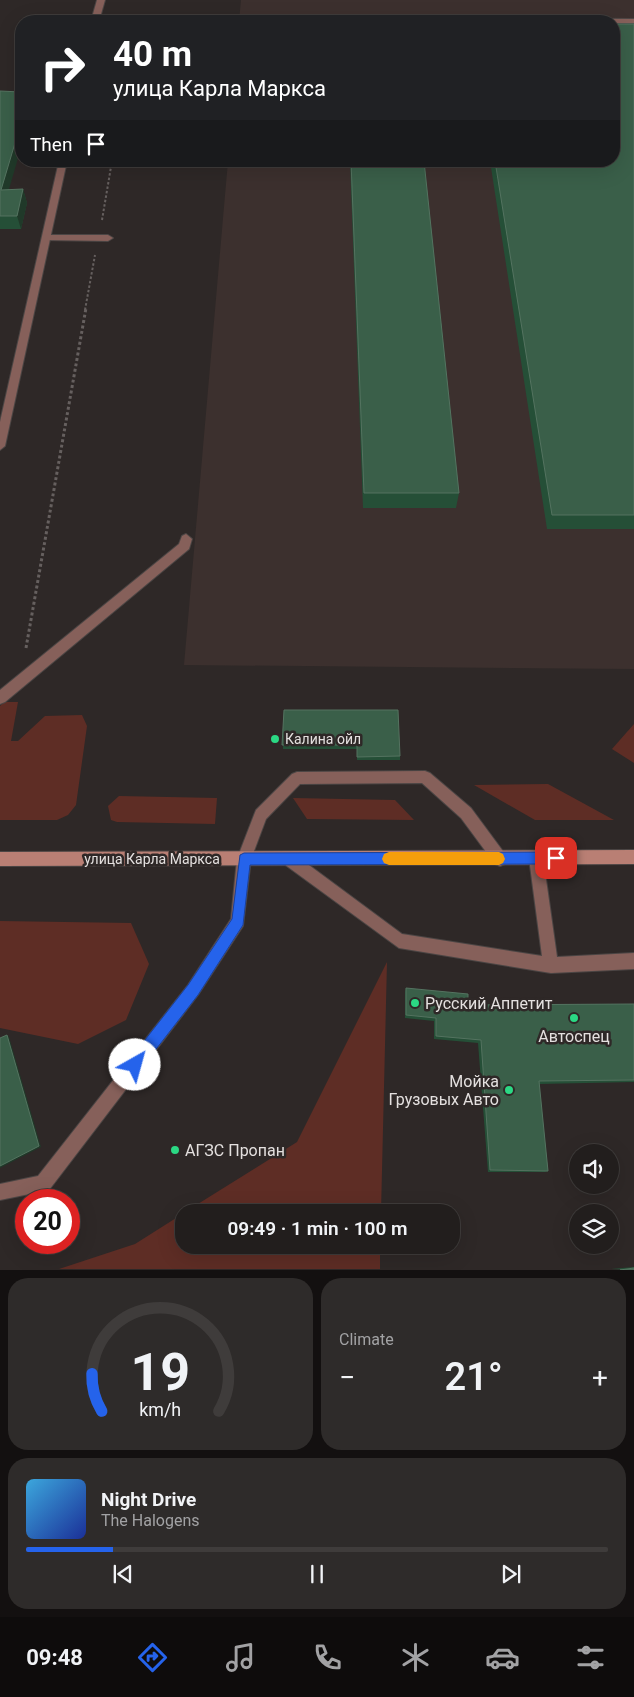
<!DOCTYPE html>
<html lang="en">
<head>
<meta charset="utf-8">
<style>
	body { margin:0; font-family:Roboto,sans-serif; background:#2e2b2a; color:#f1f3f6; height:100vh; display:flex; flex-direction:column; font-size:19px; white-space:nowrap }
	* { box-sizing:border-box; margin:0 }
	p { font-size:16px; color:#a2a2a4 }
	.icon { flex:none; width:28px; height:28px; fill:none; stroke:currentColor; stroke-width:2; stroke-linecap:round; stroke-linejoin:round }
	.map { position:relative; height:1270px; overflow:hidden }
	.drawer { display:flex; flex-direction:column; gap:8px; padding:8px; background:#131010; flex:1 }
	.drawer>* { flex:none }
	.guide { position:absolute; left:15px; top:15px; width:605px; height:152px; border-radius:20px; box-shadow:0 5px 20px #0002,0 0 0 1px #3f3c3b; background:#202124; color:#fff; overflow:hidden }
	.tools { position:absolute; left:569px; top:1144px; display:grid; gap:10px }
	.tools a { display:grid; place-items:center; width:50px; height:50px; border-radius:50%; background:#221e1d; box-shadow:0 5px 20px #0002,0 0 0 1px #3f3c3b; font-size:25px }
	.speed { position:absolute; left:15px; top:1189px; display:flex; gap:10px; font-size:25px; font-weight:700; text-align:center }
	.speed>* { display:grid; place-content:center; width:65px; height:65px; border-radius:50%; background:#221e1d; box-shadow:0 5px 20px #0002,0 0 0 1px #3f3c3b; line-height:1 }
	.speed .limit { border:8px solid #d22; background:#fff; color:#111 }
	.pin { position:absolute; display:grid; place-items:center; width:42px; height:42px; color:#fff; margin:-21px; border-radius:10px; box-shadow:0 2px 8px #0006 }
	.me { position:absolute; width:55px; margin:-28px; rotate:38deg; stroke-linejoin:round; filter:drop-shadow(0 0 4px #0008) }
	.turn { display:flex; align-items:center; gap:18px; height:105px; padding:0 15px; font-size:22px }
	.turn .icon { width:65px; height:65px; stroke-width:2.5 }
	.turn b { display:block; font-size:35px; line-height:42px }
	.then { display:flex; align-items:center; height:48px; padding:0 15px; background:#0003; gap:10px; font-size:19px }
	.big { font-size:38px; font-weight:600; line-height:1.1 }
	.drawer .widget { flex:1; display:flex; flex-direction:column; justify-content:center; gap:8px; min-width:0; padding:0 18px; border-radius:20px; background:#2e2b2a }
	.drawer .dial { align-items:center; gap:0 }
	.dial svg { height:130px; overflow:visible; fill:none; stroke:#3f3c3b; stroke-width:7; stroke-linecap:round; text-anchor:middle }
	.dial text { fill:#f1f3f6; stroke:none }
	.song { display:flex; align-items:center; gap:15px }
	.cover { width:60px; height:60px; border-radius:8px; background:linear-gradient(135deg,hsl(200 70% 55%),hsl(230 70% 35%)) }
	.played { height:5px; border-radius:2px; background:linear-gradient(90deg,#2563eb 15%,#3f3c3b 15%) }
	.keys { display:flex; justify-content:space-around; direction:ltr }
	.heat { display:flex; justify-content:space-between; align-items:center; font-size:28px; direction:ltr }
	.drawer .tiles { flex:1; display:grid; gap:8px; grid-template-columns:1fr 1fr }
	.widget:last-child { grid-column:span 2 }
	.trip { position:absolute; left:175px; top:1204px; width:285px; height:50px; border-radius:20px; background:#221e1d; box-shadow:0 5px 20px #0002,0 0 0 1px #3f3c3b; font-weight:600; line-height:50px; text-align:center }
	.tab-bar { display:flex; height:80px; justify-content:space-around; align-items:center; background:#0e0c0c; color:#a2a2a4 }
	.tab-bar .icon { width:35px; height:35px }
	.tab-bar .active { color:#2563eb }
	.tab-bar b { font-size:22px; color:#f1f3f6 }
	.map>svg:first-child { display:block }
	.built { fill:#3c302e }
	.green { fill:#5e2d25 }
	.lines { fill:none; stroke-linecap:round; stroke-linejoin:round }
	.lane-casing { stroke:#4b4544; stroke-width:2 }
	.street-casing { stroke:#4b4544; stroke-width:2 }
	.secondary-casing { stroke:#4b4544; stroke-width:2 }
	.path-far1 { stroke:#66605f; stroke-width:2; stroke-dasharray:2.5 2; stroke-linecap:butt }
	.path { stroke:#66605f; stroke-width:3; stroke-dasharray:3 2.5; stroke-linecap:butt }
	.lane { fill:#86605a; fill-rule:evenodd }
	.street { fill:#86605a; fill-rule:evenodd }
	.secondary { fill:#b97f74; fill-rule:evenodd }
	.wall { fill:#254f37 }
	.shaded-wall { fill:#203929 }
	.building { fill:#3a5f49; stroke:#547360 }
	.route { fill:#2563eb; stroke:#184099 }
	.slow { fill:#f59e0b }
	.poi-dot { fill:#2bd884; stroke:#2e2827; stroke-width:2 }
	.labels { text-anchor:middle; stroke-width:5; stroke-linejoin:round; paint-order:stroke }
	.poi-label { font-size:14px; fill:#e4e0df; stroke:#2e2827; text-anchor:start }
	.street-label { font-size:14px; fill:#e4e0df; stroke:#2e2827 }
	.near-poi-label { font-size:16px; fill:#e4e0df; stroke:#2e2827; text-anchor:start }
</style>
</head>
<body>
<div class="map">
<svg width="634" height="1270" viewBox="0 0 634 1270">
	<rect width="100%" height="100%" fill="#2e2827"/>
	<path class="built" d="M 241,0 L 634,0 L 634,669 L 184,665 L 228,161 L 614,161 L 614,21 L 239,21 Z"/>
	<g class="green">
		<path d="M 4,702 L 18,702 L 11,741 L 18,741 L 45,716 L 82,715 L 87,726 L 76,805 L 68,815 L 57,820 L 0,820 L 0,706 Z"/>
		<path d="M 634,724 L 634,763 L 612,749 Z"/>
		<path d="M 548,784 L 614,820 L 535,820 L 474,785 Z"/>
		<path d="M 119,796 L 217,798 L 215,824 L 117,822 L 111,820 L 108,806 Z"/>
		<path d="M 293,798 L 395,800 L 414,820 L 307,819 Z"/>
		<path d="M 0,921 L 131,923 L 149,964 L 126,1020 L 78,1044 L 0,1028 Z"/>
		<path d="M 387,962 L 381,1212 L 185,1212 L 297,1142 Z"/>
		<path d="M 184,1213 L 184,1245 L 380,1245 L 380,1269 L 59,1269 L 135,1244 Z"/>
	</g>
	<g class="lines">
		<defs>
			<g id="lane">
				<path d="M 93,15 L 634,19 L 634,23 L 614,23 L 614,21 L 96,19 L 92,17 Z"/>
				<path d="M 46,235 L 108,235 L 113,238 L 108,241 L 43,240 L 43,236 Z"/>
				<path d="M 186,534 L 192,539 L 189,549 L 5,702 L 0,704 L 0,690 L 179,544 L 182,536 Z"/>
				<path d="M 425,771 L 430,773 L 471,808 L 505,854 L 507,859 L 505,864 L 500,866 L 495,864 L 461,818 L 422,783 L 300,784 L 266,819 L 251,859 L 243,926 L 198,995 L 49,1190 L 0,1200 L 0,1184 L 38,1176 L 188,985 L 231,919 L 237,859 L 254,815 L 256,810 L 292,774 L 297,772 Z"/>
				<path d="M 536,851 L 541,853 L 543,858 L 557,957 L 634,953 L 634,969 L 551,973 L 399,948 L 284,864 L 282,859 L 284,854 L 289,852 L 294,854 L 402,934 L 542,956 L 529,858 L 531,853 Z"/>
			</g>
			<g id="street">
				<path d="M 97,0 L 105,0 L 99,21 L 91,21 Z"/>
				<path d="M 59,161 L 67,161 L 5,446 L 0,450 L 0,422 Z"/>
			</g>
			<path id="secondary" d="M 634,850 L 634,864 L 0,866 L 0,852 Z"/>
		</defs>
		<use href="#lane" class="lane-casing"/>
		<use href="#street" class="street-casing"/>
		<use href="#secondary" class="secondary-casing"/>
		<g class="path-far1">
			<path d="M 102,220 L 112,161"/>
			<path d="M 85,310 L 95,255"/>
		</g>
		<path class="path" d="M 26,648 L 86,308"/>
		<use href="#lane" class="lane"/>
		<use href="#street" class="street"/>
		<use href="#secondary" class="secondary"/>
	</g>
	<g class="wall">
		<path d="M 634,24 L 634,529 L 547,529 L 490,161 L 614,161 Z"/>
		<path d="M 0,91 L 9,190 L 23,189 L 27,203 L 21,229 L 0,229 Z"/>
		<path d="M 350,161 L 424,161 L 459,493 L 456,508 L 363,508 Z"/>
		<path d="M 284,710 L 400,756 L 400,760 L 357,760 L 357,749 L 283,749 Z"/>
		<path d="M 406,988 L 468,1005 L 634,1004 L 634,1082 L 539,1084 L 548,1171 L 545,1172 L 488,1172 L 478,1043 L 434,1039 L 434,1021 L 405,1018 L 405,992 Z"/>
		<path d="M 634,1267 L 634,1270 L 611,1269 Z"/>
	</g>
	<g class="shaded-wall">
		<path d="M 21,123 L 21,148 L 5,203 L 1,190 Z"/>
		<path d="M 23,189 L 27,203 L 21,229 L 17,216 Z"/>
		<path d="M 7,1035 L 9,1037 L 41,1147 L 0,1168 Z"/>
	</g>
	<g class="building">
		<path d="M 614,24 L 634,24 L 634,515 L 552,515 L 495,161 L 614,161 Z"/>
		<path d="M 0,91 L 21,92 L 21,123 L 1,190 L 23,189 L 17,216 L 0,216 Z"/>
		<path d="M 351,161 L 424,161 L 459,493 L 364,493 Z"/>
		<path d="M 284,710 L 398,710 L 400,756 L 357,757 L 357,745 L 282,745 Z"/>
		<path d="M 406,988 L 468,994 L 468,1005 L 634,1004 L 634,1080 L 539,1081 L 548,1171 L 490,1170 L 481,1040 L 436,1036 L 436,1018 L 406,1015 Z"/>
		<path d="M 7,1035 L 39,1146 L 0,1166 L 0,1038 Z"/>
		<path d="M 634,1268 L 634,1270 L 620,1270 Z"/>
	</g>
	<path class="route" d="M 556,852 L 560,854 L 562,858 L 560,862 L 556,864 L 250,865 L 243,925 L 198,995 L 140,1070 L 135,1072 L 130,1070 L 128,1065 L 130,1059 L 188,985 L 232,919 L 240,855 L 244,853 Z"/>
	<path class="slow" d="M 389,852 L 499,852 L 503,854 L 505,859 L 503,863 L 499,865 L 389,865 L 384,863 L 382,859 L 384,854 Z"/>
	<g class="poi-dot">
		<circle cx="275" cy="739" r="5"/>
		<circle cx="415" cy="1003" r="5"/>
		<circle cx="574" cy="1018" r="5"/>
		<circle cx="509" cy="1090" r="5"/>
		<circle cx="175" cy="1150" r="5"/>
	</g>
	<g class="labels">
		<g class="poi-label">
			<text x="285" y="744">Калина ойл</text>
		</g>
		<g class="street-label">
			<text x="152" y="864">улица Карла Маркса</text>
		</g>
		<g class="near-poi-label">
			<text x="425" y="1009">Русский Аппетит</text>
			<text x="574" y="1042" text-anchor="middle">Автоспец</text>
			<text x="499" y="1087" text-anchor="end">Мойка<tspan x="499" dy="18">Грузовых Авто</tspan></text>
			<text x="185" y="1156">АГЗС Пропан</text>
		</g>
	</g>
</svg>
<div class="tools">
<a><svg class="icon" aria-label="sound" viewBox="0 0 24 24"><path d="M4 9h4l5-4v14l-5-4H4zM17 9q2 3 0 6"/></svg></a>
<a><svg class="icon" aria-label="layers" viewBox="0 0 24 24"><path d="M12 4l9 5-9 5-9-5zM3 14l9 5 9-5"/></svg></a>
</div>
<div class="speed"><div class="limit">20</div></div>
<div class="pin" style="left:556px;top:858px;background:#d93025"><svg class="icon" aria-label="arrive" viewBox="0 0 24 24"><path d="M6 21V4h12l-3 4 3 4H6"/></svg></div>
<svg class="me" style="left:135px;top:1065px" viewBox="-20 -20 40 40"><circle r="19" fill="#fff"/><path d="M0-13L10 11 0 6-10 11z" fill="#2563eb"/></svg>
<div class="trip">09:49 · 1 min · 100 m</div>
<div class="guide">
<div class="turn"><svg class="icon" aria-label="right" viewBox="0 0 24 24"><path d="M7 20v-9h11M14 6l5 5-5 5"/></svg><div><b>40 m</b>улица Карла Маркса</div></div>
<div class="then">Then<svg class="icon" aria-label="arrive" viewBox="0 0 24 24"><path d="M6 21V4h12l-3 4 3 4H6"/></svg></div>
</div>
</div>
<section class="drawer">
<div class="tiles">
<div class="widget dial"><svg viewBox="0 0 100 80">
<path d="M14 69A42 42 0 1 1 86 69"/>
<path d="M14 69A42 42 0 0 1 8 46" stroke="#2563eb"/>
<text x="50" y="56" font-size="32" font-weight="700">19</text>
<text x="50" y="72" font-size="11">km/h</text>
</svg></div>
<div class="widget"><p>Climate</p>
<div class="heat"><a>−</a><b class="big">21°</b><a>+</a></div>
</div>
<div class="widget">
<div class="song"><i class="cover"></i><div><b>Night Drive</b><p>The Halogens</p></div></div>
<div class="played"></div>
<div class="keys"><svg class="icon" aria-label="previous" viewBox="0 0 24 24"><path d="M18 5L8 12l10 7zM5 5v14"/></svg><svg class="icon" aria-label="pause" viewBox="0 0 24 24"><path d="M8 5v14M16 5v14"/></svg><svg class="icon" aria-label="next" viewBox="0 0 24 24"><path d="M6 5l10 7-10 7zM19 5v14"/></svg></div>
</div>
</div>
</section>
<nav class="tab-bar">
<b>09:48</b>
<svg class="icon active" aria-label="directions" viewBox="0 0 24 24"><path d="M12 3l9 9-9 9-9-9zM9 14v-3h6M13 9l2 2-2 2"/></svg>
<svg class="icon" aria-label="music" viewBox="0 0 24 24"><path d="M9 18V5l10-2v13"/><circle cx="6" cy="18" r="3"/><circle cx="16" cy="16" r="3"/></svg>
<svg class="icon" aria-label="phone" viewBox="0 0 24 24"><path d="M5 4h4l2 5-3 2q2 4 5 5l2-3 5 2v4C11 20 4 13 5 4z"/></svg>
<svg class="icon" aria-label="climate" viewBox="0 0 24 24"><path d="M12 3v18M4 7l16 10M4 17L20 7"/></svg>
<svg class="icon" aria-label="car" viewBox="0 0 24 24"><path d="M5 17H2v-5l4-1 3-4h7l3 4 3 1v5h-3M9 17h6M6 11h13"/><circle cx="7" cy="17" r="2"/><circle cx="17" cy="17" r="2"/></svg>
<svg class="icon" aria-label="filters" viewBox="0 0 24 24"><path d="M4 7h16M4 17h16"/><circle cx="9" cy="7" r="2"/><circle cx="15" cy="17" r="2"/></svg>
</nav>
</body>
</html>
